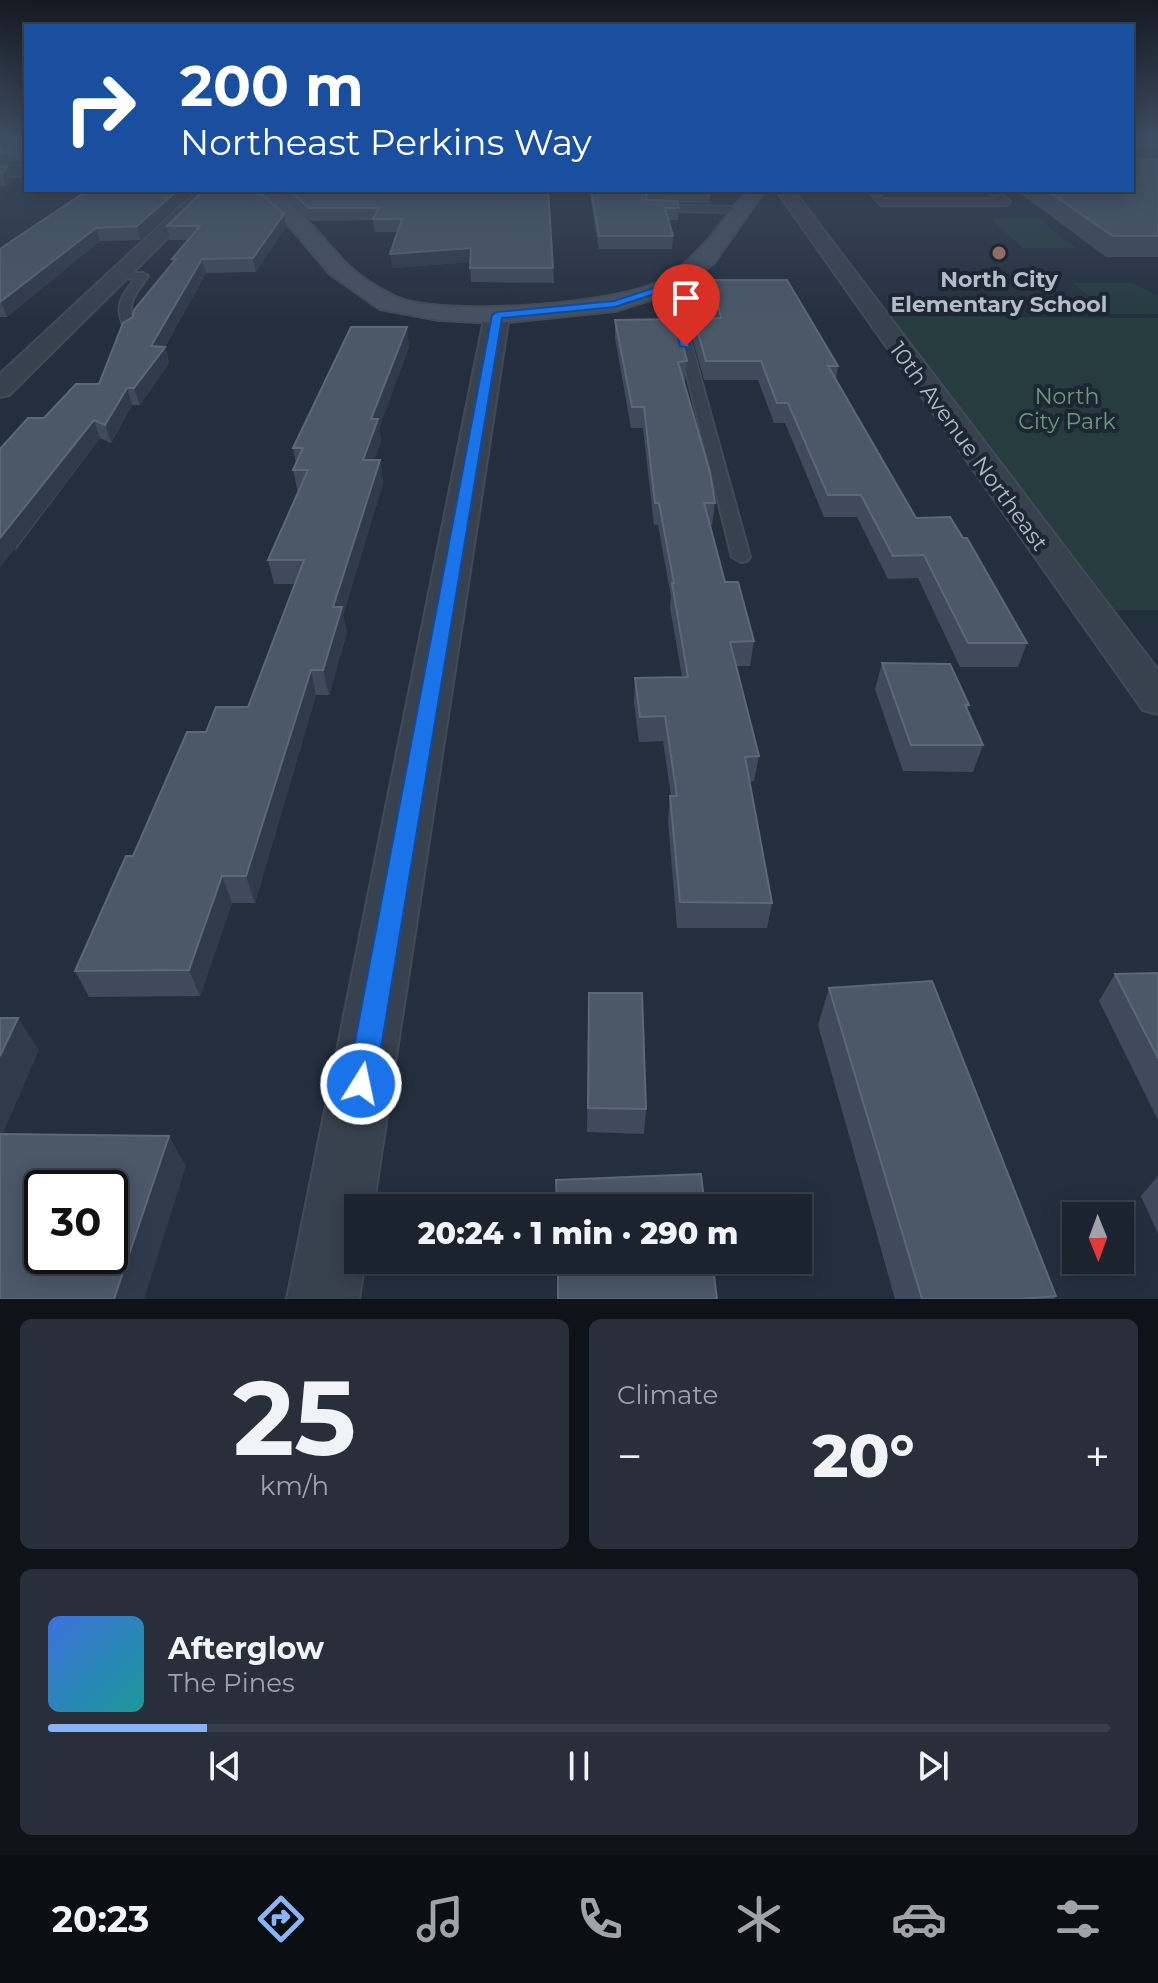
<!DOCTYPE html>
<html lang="en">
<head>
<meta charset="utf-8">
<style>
	body { margin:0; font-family:Montserrat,sans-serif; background:#282f3a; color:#f1f3f6; height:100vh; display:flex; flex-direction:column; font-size:30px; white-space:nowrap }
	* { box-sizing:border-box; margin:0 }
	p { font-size:26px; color:#a0a4aa }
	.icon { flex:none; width:44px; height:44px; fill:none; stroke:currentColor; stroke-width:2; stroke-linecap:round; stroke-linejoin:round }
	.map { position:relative; height:1299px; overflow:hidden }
	.side { display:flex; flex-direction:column; gap:20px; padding:20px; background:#0f1319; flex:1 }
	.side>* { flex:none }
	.hud { position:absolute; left:24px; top:24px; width:1110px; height:168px; border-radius:0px; box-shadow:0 4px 20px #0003,0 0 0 2px #39404a; background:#1a4fa0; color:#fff; overflow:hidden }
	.needle { width:52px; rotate:179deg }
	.tools { position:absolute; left:1062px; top:1202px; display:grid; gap:16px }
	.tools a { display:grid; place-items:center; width:72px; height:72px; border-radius:0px; background:#1b232e; box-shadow:0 4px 20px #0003,0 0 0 2px #39404a; font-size:40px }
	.speed { position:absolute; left:24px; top:1170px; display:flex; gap:16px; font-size:40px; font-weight:700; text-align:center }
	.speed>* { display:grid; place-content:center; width:104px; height:104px; border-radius:50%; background:#1b232e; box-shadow:0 4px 20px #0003,0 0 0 2px #39404a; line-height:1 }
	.speed .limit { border:4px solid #111; border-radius:12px; background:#fff; color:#111 }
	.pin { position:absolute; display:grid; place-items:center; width:68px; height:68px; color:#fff; margin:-82px -34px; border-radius:50% 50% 50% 0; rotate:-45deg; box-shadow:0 0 8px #0007 }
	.pin .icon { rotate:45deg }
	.me { position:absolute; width:88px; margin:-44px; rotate:10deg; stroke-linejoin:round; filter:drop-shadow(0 0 6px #0008) }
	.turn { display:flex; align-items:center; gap:28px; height:168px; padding:0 24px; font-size:36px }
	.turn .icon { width:104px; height:104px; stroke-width:2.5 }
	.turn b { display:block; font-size:56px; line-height:68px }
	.big { font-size:60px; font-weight:800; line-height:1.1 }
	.side .card { flex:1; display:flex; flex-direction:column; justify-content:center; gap:12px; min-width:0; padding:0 28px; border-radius:12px; background:#282f3a }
	.side .dial { align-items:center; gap:0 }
	.dial b { font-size:104px; line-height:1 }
	.song { display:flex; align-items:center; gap:24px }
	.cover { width:96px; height:96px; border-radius:12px; background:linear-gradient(135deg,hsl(220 70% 55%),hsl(180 70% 35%)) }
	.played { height:8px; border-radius:4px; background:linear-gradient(90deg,#8ab4f8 15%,#39404a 15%) }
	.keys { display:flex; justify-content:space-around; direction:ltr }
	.heat { display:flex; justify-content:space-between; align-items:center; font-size:44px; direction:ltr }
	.side .tiles { flex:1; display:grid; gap:20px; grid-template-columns:1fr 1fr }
	.card:last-child { grid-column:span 2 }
	.trip { position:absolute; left:344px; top:1194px; width:468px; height:80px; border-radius:0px; background:#1b232e; box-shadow:0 4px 20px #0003,0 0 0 2px #39404a; font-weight:800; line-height:80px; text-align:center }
	.tab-bar { display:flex; height:128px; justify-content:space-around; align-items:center; background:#0b0e12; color:#a0a4aa }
	.tab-bar .icon { width:56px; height:56px }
	.tab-bar .active { color:#8ab4f8 }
	.tab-bar b { font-size:36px; color:#f1f3f6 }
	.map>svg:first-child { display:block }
	.green { fill:#263c3f }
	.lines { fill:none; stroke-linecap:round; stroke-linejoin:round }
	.service-casing { stroke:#414a57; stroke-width:4 }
	.minor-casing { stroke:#414a57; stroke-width:4 }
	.secondary-casing { stroke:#414a57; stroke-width:4 }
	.service { fill:#38414e; fill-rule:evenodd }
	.minor { fill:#38414e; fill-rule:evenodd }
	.secondary { fill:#465061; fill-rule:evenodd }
	.wall { fill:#3f4b5c }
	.shaded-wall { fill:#2f3b4b }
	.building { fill:#4b5868; stroke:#5c6777; stroke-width:2; fill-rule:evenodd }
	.route { fill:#1a73e8; stroke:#114b97; stroke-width:2 }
	.education-dot { fill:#8d6e63; stroke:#1d2633; stroke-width:3 }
	.labels { text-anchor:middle; stroke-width:8; stroke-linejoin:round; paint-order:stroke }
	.far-poi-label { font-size:22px; font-weight:bold; fill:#b4bcc9; stroke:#1d2633 }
	.far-park-label { font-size:22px; fill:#6b9a76; stroke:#1d2633 }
	.far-street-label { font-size:22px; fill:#b4bcc9; stroke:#1d2633 }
</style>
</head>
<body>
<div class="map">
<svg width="1158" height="1299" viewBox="0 0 1158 1299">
	<rect width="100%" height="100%" fill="#242f3e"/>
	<g class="green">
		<path d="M 990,219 L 1039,219 L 1076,248 L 1023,248 Z"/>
		<path d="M 1073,283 L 1133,283 L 1158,296 L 1158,314 L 1109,314 Z"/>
		<path d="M 886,316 L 1158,318 L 1158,610 L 1104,610 Z"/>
	</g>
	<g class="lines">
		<defs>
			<g id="service">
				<path d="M 867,190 L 875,190 L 883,199 L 997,199 L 987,190 L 996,190 L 1010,202 L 1006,205 L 881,205 Z"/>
				<path d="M 655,205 L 743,207 L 747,210 L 743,213 L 652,210 Z"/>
				<path d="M 118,273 L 143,273 L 148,276 C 135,294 123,307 137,328 L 135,331 L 127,331 C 113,310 120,297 135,279 L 114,278 L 113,276 Z"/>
				<path d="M 670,283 L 675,286 L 750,557 L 747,561 L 741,562 L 732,557 L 665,286 Z"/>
			</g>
			<g id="minor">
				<rect x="0" y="166" width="26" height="10"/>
				<path d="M 198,190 L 216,190 L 9,395 L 0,397 L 0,374 Z"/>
				<path d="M 776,190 L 793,190 L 1158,670 L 1158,714 L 1143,710 Z"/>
				<path d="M 497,308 L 505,310 L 509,315 L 373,1208 L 358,1208 L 358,1260 L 365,1260 L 359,1299 L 287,1299 L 485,315 L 489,310 Z"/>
			</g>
			<path id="secondary" d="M 251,190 C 256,190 264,189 269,190 C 289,194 328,246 344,261 C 356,274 377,288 394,296 C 436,318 624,305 664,279 C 700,256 721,223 747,190 L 765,190 L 714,263 L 678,291 L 615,311 L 497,323 L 439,320 L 380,309 L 330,274 L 285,221 Z"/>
		</defs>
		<use href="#service" class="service-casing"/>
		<use href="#minor" class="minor-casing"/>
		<use href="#secondary" class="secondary-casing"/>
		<use href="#service" class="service"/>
		<use href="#minor" class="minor"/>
		<use href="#secondary" class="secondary"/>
	</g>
	<g class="wall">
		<rect x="0" y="140" width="26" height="23"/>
		<path d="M 1132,140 L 1158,140 L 1158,257 L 1106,257 L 1016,190 L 1132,190 Z"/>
		<path d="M 0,167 L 7,167 L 11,179 L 6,186 L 0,186 Z"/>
		<path d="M 88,190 L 194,190 L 140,240 L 100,241 L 7,317 L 0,317 L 0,249 Z"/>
		<path d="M 276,190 L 575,190 L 549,193 L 554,283 L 471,282 L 470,262 L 392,268 L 397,232 L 375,232 L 373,220 L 311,221 Z"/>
		<path d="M 589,190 L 710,190 L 710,203 L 678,203 L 679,208 L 678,220 L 669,220 L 673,236 L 672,249 L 599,249 Z"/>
		<path d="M 167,226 L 286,227 L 256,272 L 206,273 L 165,347 L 169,363 L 140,405 L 132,405 L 111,443 L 100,438 L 15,551 L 44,418 L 99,384 L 133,317 L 173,263 L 172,259 L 189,240 L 170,240 Z"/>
		<path d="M 712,280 L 838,366 L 836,379 L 916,518 L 1027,643 L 1018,667 L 960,667 L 918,578 L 888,579 L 857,517 L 824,517 L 785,423 L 774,423 L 758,380 L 704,380 L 692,337 L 694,319 L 715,318 L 710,297 Z"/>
		<path d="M 615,320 L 687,361 L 685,381 L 684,381 L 715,503 L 712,525 L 710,525 L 725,582 L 754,641 L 750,666 L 736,666 L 759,756 L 754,781 L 750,782 L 772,903 L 767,928 L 677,928 L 668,821 L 670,796 L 671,796 L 663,741 L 639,742 L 634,703 L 635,678 L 682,677 L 670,607 L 671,596 L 658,525 L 654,525 L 643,428 L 631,428 L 615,338 Z"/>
		<path d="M 409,347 L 379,428 L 381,441 L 374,460 L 380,460 L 383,483 L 343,615 L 347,632 L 329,695 L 316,695 L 255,903 L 232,903 L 200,996 L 89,997 L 75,971 L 133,856 L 206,732 L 248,707 L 295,584 L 274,584 L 268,560 L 298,493 L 293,470 L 296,463 L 293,448 Z"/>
		<path d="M 882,663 L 969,705 L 967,710 L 983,745 L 973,772 L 903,771 L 875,689 Z"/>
		<path d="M 1158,973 L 1158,1120 L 1099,1001 L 1115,974 Z"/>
		<path d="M 829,988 L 1056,1296 L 1054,1299 L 895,1299 L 818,1025 Z"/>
		<path d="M 589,993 L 646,1109 L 644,1134 L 587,1132 Z"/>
		<path d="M 1158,1176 L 1158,1234 L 1141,1196 Z"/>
	</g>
	<g class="shaded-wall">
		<path d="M 7,167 L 11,179 L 6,186 L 2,174 Z"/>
		<path d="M 178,190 L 194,190 L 140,240 L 137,226 Z"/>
		<path d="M 548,190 L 575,190 L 548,193 Z"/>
		<path d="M 284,214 L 286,227 L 256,272 L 253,258 Z"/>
		<path d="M 96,228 L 100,241 L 7,317 L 1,302 Z"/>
		<path d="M 471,248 L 472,262 L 392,268 L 390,254 Z"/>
		<path d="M 202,259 L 206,273 L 165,347 L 169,363 L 140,405 L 134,388 L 151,346 Z"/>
		<path d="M 407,327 L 409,347 L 379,428 L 381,441 L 367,483 L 363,460 L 371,419 Z"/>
		<path d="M 127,388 L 132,405 L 111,443 L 105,425 Z"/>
		<path d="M 94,420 L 100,438 L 0,568 L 0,538 Z"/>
		<path d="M 380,460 L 383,483 L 343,615 L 347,632 L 329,695 L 323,670 L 333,607 Z"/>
		<path d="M 311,670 L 316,695 L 255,903 L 246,876 Z"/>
		<path d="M 222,876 L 232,903 L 200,996 L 189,970 Z"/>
		<path d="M 18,1018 L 39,1050 L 0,1140 L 0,1056 Z"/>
		<path d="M 169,1136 L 186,1166 L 144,1299 L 114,1299 Z"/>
	</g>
	<g class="building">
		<rect x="0" y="140" width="26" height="12"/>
		<path d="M 1132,140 L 1158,140 L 1158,146 L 1135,146 L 1136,160 L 1158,160 L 1158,236 L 1113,236 L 1046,190 L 1132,190 Z"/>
		<path d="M 0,167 L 7,167 L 2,174 L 0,174 Z"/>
		<path d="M 88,190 L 178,190 L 137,226 L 96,228 L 0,302 L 0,249 Z"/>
		<path d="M 204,190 L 257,190 L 284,214 L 253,258 L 202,259 L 151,346 L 165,347 L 134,388 L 127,388 L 105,425 L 94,420 L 0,538 L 0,449 L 28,418 L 44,418 L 76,384 L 99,384 L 123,323 L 133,317 L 134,310 L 176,259 L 172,259 L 200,226 L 167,226 Z"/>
		<path d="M 289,190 L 548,190 L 553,268 L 470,268 L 471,248 L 390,254 L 402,219 L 373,219 L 379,208 L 309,208 Z"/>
		<path d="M 591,190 L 710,190 L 710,191 L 648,191 L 645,198 L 647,200 L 677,201 L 679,208 L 665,208 L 673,236 L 599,236 Z"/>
		<path d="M 712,280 L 787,280 L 838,366 L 828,366 L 916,518 L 950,517 L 963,538 L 967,538 L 1027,643 L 968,643 L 924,555 L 893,556 L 861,495 L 828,495 L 788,403 L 777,403 L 761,361 L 706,361 L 694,319 L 721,318 Z"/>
		<path d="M 676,319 L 687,361 L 678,362 L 710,472 L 715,503 L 704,503 L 725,582 L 738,582 L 754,641 L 730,642 L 759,756 L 745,757 L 772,903 L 680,902 L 670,796 L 677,796 L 665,716 L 640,717 L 635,678 L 688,677 L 672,583 L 674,583 L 659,503 L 655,503 L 644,407 L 632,407 L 615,320 Z"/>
		<path d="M 351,327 L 407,327 L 371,419 L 378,419 L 363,460 L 380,460 L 333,607 L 342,607 L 323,670 L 311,670 L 246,876 L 222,876 L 189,970 L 75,971 L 126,856 L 133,856 L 187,732 L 206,732 L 216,707 L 248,707 L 304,560 L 268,560 L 308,470 L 293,470 L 303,448 L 293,448 Z"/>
		<path d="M 882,663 L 950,664 L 969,705 L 965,705 L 983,745 L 911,745 Z"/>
		<path d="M 1158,973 L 1158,1058 L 1115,974 Z"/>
		<path d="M 932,981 L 1056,1296 L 1022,1299 L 922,1299 L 829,988 Z"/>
		<path d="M 589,993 L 642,993 L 646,1109 L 588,1108 Z"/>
		<path d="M 0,1018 L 18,1018 L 0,1056 Z"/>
		<path d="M 0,1134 L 169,1136 L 114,1299 L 0,1299 ZM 42,1188 L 110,1188 L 110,1256 L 42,1256 Z"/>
		<path d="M 701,1174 L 705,1208 L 557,1208 L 556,1180 Z"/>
		<path d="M 558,1260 L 712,1260 L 717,1299 L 558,1299 Z"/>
	</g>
	<linearGradient id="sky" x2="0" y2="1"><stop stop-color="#141a22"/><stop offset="0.43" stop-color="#3f4d63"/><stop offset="1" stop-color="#3f4d63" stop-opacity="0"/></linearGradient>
	<rect width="1158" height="322" fill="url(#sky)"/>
	<path class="route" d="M 666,284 L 675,286 L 690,348 L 680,346 L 666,290 L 615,307 L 502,318 L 375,1084 L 371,1094 L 361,1098 L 351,1094 L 347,1084 L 492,315 L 497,312 L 614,301 Z"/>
	<circle class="education-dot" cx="999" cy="253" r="8"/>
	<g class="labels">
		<g class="far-poi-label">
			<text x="999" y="287">North City<tspan x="999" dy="25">Elementary School</tspan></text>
		</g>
		<g class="far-park-label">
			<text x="1067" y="404">North<tspan x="1067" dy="25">City Park</tspan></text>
		</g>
		<g class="far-street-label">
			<text transform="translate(969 446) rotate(54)" y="8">10th Avenue Northeast</text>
		</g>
	</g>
</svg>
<div class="tools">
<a><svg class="needle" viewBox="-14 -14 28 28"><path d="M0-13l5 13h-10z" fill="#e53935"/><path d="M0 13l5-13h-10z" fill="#a0a4aa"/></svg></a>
</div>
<div class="speed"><div class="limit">30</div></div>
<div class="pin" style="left:686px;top:346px;background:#d93025"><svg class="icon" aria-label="arrive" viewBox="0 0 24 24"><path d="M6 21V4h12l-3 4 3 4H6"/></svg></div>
<svg class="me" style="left:361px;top:1084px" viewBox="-20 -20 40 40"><circle r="17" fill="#1a73e8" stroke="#fff" stroke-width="3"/><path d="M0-11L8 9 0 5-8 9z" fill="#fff"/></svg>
<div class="trip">20:24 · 1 min · 290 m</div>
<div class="hud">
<div class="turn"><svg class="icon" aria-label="right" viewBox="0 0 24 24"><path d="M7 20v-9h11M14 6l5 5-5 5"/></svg><div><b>200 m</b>Northeast Perkins Way</div></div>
</div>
</div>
<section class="side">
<div class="tiles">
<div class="card dial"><b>25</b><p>km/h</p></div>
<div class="card"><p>Climate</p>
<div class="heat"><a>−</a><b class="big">20°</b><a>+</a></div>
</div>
<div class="card">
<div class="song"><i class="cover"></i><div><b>Afterglow</b><p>The Pines</p></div></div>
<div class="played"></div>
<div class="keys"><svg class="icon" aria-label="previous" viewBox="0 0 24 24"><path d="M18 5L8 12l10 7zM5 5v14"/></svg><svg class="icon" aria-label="pause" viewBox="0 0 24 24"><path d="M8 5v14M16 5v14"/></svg><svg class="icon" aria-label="next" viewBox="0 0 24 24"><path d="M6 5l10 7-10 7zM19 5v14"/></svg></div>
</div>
</div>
</section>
<nav class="tab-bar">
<b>20:23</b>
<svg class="icon active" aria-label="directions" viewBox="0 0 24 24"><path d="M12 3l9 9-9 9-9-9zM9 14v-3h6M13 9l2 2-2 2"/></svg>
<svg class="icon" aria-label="music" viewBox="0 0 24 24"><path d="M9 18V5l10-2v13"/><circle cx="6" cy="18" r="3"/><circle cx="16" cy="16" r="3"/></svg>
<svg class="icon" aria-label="phone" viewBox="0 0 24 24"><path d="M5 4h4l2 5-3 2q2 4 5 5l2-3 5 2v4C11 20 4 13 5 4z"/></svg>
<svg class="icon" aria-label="climate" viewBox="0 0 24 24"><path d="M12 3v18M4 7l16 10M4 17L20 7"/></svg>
<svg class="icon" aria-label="car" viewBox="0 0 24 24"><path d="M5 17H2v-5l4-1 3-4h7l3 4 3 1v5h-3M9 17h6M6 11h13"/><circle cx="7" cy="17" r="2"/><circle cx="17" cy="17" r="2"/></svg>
<svg class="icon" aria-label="filters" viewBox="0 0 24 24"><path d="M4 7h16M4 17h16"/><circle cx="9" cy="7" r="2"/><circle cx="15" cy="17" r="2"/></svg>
</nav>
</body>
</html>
